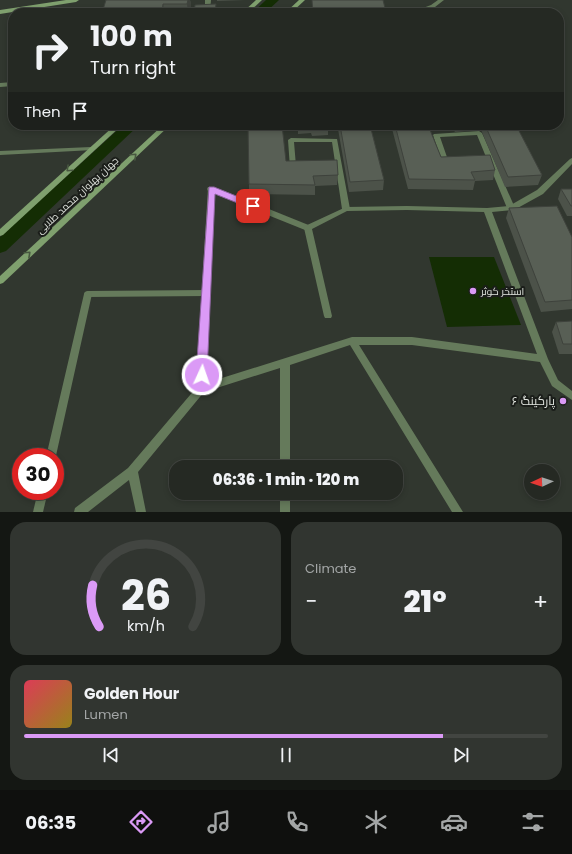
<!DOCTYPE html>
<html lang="en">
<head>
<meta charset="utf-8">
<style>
	body { margin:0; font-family:Poppins,Cairo,sans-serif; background:#313530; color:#f1f3f6; height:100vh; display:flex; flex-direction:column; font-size:15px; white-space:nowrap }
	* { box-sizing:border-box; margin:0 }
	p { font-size:13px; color:#a3a6a6 }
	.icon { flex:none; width:22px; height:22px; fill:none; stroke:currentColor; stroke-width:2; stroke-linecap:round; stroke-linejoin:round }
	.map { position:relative; height:512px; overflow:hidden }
	.details { display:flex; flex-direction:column; gap:10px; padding:10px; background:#141713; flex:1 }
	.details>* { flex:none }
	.hud { position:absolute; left:8px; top:8px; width:556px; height:122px; border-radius:16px; box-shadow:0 2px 6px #0003,0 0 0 1px #424541; background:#252923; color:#f1f3f6; overflow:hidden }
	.needle { width:26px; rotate:267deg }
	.buttons { position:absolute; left:524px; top:464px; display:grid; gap:8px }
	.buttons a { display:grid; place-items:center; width:36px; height:36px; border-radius:50%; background:#252923; box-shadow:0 2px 6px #0003,0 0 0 1px #424541; font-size:20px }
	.speed { position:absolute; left:12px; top:448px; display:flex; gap:8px; font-size:20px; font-weight:700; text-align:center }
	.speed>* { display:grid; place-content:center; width:52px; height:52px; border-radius:50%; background:#252923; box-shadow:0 2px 6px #0003,0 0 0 1px #424541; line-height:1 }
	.speed .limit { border:6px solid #d22; background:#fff; color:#111 }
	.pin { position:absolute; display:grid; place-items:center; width:34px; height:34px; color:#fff; margin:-17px; border-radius:8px; box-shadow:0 2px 6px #0006 }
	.me { position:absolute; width:44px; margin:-22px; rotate:3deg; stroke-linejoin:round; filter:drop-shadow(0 0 3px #0008) }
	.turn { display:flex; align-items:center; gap:14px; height:84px; padding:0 16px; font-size:18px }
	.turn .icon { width:52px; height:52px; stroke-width:2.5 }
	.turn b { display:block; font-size:28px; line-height:34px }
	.then { display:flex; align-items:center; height:38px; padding:0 16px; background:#0003; gap:8px; font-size:15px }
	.big { font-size:30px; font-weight:800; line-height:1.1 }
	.details .widget { flex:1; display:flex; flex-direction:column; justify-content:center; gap:6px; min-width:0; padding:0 14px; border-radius:16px; background:#313530 }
	.details .dial { align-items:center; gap:0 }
	.dial svg { height:104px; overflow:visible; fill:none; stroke:#424541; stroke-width:7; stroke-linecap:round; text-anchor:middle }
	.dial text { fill:#f1f3f6; stroke:none }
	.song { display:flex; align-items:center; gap:12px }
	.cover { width:48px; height:48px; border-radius:6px; background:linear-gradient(135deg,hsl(350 70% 55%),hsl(50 70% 35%)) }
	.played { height:4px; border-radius:2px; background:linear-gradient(90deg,#db9af6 80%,#424541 80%) }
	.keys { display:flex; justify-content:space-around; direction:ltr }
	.heat { display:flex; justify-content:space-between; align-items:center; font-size:22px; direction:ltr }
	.details .tiles { flex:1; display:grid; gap:10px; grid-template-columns:1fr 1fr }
	.widget:last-child { grid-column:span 2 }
	.trip { position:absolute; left:169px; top:460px; width:234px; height:40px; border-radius:16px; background:#252923; box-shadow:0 2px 6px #0003,0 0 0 1px #424541; font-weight:800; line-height:40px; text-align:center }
	.tab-bar { display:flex; height:64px; justify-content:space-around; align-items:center; background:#0f100e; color:#a3a6a6 }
	.tab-bar .icon { width:28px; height:28px }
	.tab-bar .on { color:#db9af6 }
	.tab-bar b { font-size:18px; color:#f1f3f6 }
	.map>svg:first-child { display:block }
	.water { fill:#142d04 }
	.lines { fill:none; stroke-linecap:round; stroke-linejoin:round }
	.canal { fill:#142d04; fill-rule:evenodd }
	.lane { fill:#657a5b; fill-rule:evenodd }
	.street { fill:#657a5b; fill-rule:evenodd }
	.secondary { fill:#7fa06e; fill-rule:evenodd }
	.wall { fill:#4c5249 }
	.shaded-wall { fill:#3e423c }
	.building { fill:#585f55; stroke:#3e423c }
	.oneway { stroke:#485840 }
	.route { fill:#db9af6; stroke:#8e64a0 }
	.poi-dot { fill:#db9af6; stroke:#1b1e1a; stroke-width:1.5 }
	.labels { text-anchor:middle; stroke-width:4; stroke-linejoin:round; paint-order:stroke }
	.street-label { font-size:10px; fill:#e0e4de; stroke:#1b1e1a }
	.poi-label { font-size:10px; fill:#e0e4de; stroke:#1b1e1a; text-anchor:start }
	.near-poi-label { font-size:12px; fill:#e0e4de; stroke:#1b1e1a; text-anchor:end }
</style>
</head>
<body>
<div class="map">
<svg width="572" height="512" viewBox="0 0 572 512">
	<rect width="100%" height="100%" fill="#31372f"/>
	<path class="water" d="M 429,257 L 494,257 L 521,325 L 447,327 Z"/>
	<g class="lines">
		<g class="canal">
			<path d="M 266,0 L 279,0 L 265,13 L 252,13 Z"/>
			<path d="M 123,125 L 139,125 L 6,251 L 0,253 L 0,237 Z"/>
		</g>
		<g class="lane">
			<path d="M 479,131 L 482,133 L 515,208 L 514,210 L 511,210 L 507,208 L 477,135 L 440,137 L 448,160 L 452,161 L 453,162 C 451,165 444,165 442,162 L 433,135 L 434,134 Z"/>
			<path d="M 291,138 L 337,139 L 350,209 L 349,211 L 346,211 L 342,209 L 332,142 L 294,142 L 296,166 L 299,168 L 298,170 L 293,170 L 290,168 L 288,140 Z"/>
			<path d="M 91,147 L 93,148 L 93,150 L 0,155 L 0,151 Z"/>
			<path d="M 208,187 L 214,187 L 311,226 L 312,228 L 308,231 L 305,230 L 208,191 L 207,189 Z"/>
			<path d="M 207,290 L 210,291 L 211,293 L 210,295 L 207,296 L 88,297 L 85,296 L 84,294 L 85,292 L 88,291 Z"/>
		</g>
		<g class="street">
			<path d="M 205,0 L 211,0 L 210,11 L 205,10 Z"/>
			<path d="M 438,0 L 444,0 L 435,7 L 418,13 L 415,11 L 431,5 Z"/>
			<path d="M 13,82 L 13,86 L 0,87 L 0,83 Z"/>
			<path d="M 572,158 L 572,164 L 543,194 L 514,210 L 492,212 L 548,359 L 558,380 L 572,391 L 572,400 L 552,386 L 540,362 L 412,345 L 359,345 L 463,512 L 452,512 L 350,345 L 290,365 L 290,467 L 280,467 L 280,368 L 204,392 L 138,472 L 146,512 L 136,512 L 129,480 L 88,512 L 74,512 L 75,508 L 128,468 L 196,388 L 208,187 L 214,187 L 215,189 L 206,383 L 352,337 L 412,337 L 537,354 L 484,212 L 407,210 L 347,211 L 312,229 L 332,316 L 331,318 L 325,318 L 324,316 L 304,228 L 305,226 L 346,207 L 407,206 L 487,208 L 509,206 L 537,190 L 570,159 Z"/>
			<path d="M 88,291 L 91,292 L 92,294 L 55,460 L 55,457 L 46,457 L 84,294 L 85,292 Z"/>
			<path d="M 38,491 L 48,491 L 43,512 L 33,512 Z"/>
			<rect x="280" y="493" width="10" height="19"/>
		</g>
		<g class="secondary">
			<path d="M 66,0 L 79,0 L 76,2 L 0,14 L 0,10 Z"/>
			<path d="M 256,0 L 262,0 L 248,13 L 242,13 Z"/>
			<path d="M 299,0 L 305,0 L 291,13 L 285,13 Z"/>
			<path d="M 115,125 L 122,125 L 3,235 L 0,236 L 0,229 Z"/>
			<path d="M 163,125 L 170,125 L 3,283 L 0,284 L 0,276 Z"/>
		</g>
	</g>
	<g class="wall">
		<path d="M 106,0 L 190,0 L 191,4 L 190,13 L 102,13 Z"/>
		<path d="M 217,0 L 245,0 L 217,1 Z"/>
		<path d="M 312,0 L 385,8 L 384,13 L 312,13 Z"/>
		<path d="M 286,125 L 370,125 L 384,180 L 383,190 L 349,192 L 338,129 L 328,130 L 328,135 L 312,136 L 311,133 L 298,134 L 298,131 L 286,131 Z"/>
		<path d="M 391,125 L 516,125 L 542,175 L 538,185 L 505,187 L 479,125 L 471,125 L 470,131 L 455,132 L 453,129 L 440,129 L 440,126 L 429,127 L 441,157 L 495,170 L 493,180 L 475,181 L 473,190 L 408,189 Z"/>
		<path d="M 286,161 L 338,175 L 337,185 L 315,186 L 315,195 L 249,194 L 249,184 Z"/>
		<path d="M 561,189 L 572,189 L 572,216 L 567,216 L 558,199 Z"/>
		<path d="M 509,208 L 572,237 L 572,309 L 541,312 L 506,218 Z"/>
		<path d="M 572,321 L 572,354 L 559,354 L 552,332 L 556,322 Z"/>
	</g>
	<g class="shaded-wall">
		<path d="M 188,0 L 190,0 L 191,4 L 190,13 L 188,13 L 187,4 Z"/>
		<path d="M 163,4 L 164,13 L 162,13 Z"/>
	</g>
	<g class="building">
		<path d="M 106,0 L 188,0 L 187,4 L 163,4 L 162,13 L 102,13 Z"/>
		<path d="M 312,0 L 383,0 L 385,8 L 342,8 L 342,13 L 313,13 Z"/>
		<path d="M 216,4 L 215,13 L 194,13 L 195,5 Z"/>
		<path d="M 248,125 L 282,125 L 286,161 L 337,160 L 338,175 L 313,176 L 315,185 L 249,184 Z"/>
		<path d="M 312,125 L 328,125 L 328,126 L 313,126 Z"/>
		<path d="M 340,125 L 370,125 L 384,180 L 350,182 Z"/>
		<path d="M 395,125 L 428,125 L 441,157 L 490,155 L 495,170 L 471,172 L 475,180 L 409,179 Z"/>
		<path d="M 485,125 L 516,125 L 542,175 L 508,177 Z"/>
		<path d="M 561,189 L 572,189 L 572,206 L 571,206 Z"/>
		<path d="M 557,206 L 572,237 L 572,300 L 545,302 L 509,208 Z"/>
		<path d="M 572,321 L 572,344 L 563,344 L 556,322 Z"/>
	</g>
	<defs><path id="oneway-chevron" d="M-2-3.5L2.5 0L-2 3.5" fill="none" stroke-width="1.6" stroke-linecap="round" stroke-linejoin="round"/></defs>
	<g class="oneway">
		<use href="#oneway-chevron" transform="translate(134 156) rotate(-43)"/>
		<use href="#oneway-chevron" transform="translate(69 169) rotate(137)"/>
		<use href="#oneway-chevron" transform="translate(28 254) rotate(-43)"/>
	</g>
	<path class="route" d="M 209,187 L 214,187 L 256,204 L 257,206 L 253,209 L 250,208 L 215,194 L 207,375 L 206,378 L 202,380 L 198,378 L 196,375 Z"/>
	<g class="poi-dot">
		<circle cx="473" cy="291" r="4"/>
		<circle cx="563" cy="401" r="4"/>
	</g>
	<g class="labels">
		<g class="street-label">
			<text transform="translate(77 195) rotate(-43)" y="4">جهان پهلوان محمد طلایی</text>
		</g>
		<g class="poi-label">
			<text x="481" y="295">استخر کوثر</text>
		</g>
		<g class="near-poi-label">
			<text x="555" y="405">پارکینگ ۶</text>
		</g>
	</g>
</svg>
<div class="buttons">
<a><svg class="needle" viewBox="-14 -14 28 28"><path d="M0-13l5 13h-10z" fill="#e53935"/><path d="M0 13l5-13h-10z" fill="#a3a6a6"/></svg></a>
</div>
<div class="speed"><div class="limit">30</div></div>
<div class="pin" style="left:253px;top:206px;background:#d93025"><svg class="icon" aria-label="arrive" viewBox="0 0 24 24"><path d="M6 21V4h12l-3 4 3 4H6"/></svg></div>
<svg class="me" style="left:202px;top:375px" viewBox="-20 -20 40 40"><circle r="17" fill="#db9af6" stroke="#fff" stroke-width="3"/><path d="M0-11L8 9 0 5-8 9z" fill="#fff"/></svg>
<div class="trip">06:36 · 1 min · 120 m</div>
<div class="hud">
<div class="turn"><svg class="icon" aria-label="right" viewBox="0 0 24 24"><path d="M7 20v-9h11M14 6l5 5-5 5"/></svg><div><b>100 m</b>Turn right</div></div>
<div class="then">Then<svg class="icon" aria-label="arrive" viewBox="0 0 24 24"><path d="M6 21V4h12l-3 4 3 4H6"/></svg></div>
</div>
</div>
<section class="details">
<div class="tiles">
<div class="widget dial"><svg viewBox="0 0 100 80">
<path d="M14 69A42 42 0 1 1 86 69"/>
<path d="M14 69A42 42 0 0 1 9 37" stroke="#db9af6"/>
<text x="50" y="56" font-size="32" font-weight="700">26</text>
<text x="50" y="72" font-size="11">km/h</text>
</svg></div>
<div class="widget"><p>Climate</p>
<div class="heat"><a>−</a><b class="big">21°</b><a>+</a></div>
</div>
<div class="widget">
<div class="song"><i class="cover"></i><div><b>Golden Hour</b><p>Lumen</p></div></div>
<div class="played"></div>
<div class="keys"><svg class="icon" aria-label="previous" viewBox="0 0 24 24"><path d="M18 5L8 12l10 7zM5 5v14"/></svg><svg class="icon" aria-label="pause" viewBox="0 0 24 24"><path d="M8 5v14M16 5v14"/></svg><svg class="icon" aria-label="next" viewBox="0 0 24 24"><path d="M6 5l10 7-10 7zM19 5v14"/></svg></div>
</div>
</div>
</section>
<nav class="tab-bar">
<b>06:35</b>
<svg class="icon on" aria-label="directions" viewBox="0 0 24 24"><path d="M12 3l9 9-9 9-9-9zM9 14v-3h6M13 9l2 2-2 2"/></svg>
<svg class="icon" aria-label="music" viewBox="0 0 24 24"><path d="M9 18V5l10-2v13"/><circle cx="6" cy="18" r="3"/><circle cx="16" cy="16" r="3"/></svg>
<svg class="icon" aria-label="phone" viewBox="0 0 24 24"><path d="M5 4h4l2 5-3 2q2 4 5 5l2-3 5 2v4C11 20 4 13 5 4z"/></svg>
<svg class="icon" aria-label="climate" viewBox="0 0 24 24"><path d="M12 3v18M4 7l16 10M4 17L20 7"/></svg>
<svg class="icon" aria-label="car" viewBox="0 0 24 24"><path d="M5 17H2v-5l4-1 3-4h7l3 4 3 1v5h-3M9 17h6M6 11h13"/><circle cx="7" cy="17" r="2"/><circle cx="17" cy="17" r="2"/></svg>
<svg class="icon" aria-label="filters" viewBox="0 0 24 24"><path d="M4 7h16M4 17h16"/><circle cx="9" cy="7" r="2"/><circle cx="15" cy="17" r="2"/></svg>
</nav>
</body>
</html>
